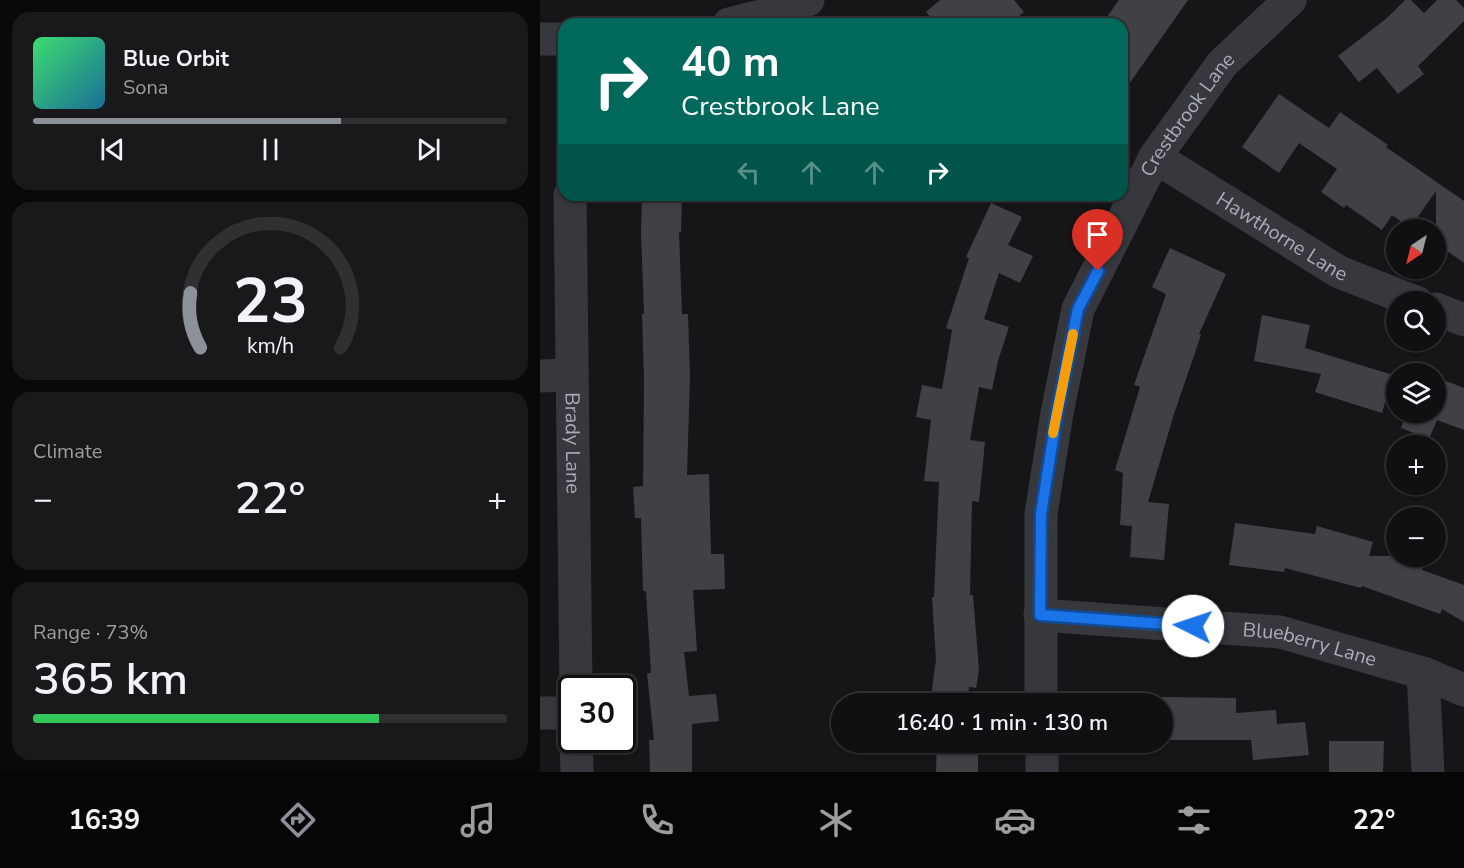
<!DOCTYPE html>
<html lang="en">
<head>
<meta charset="utf-8">
<style>
	body { margin:0; font-family:"Nunito Sans",sans-serif; background:#19191b; color:#f1f3f6; height:100vh; display:flex; flex-direction:column; font-size:22px; white-space:nowrap }
	* { box-sizing:border-box; margin:0 }
	p { font-size:20px; color:#9c9d9f }
	.icon { flex:none; width:33px; height:33px; fill:none; stroke:currentColor; stroke-width:2; stroke-linecap:round; stroke-linejoin:round }
	.map { position:relative; flex:1; overflow:hidden }
	.drawer { display:flex; flex-direction:column; gap:12px; padding:12px; background:#09090a; width:540px }
	.drawer>* { flex:none }
	.guide { position:absolute; left:18px; top:18px; width:570px; height:183px; border-radius:18px; box-shadow:0 2px 4px #0004,0 0 0 2px #303032; background:#00695c; color:#fff; overflow:hidden }
	.needle { width:39px; rotate:215deg }
	.tools { position:absolute; left:846px; top:219px; display:grid; gap:12px }
	.tools a { display:grid; place-items:center; width:60px; height:60px; border-radius:50%; background:#101012; box-shadow:0 2px 4px #0004,0 0 0 2px #303032; font-size:30px }
	.speed { position:absolute; left:18px; top:675px; display:flex; gap:12px; font-size:30px; font-weight:700; text-align:center }
	.speed>* { display:grid; place-content:center; width:78px; height:78px; border-radius:50%; background:#101012; box-shadow:0 2px 4px #0004,0 0 0 2px #303032; line-height:1 }
	.speed .limit { border:3px solid #111; border-radius:9px; background:#fff; color:#111 }
	.pin { position:absolute; display:grid; place-items:center; width:51px; height:51px; color:#fff; margin:-62px -26px; border-radius:50% 50% 50% 0; rotate:-45deg; box-shadow:0 0 6px #0007 }
	.pin .icon { rotate:45deg }
	.me { position:absolute; width:66px; margin:-33px; rotate:274deg; stroke-linejoin:round; filter:drop-shadow(0 0 4px #0008) }
	.turn { display:flex; align-items:center; gap:21px; height:126px; padding:0 24px; font-size:27px }
	.turn .icon { width:78px; height:78px; stroke-width:2.5 }
	.turn b { display:block; font-size:42px; line-height:51px }
	.lanes { display:flex; align-items:center; height:57px; padding:0 24px; background:#0003; justify-content:center; gap:30px; direction:ltr }
	.lanes .off { opacity:.35 }
	.big { font-size:45px; font-weight:600; line-height:1.1 }
	.drawer .card { flex:1; display:flex; flex-direction:column; justify-content:center; gap:9px; min-width:0; padding:0 21px; border-radius:18px; background:#19191b }
	.drawer .dial { align-items:center; gap:0 }
	.dial svg { height:156px; overflow:visible; fill:none; stroke:#303032; stroke-width:7; stroke-linecap:round; text-anchor:middle }
	.dial text { fill:#f1f3f6; stroke:none }
	.song { display:flex; align-items:center; gap:18px }
	.cover { width:72px; height:72px; border-radius:9px; background:linear-gradient(135deg,hsl(140 70% 55%),hsl(200 70% 35%)) }
	.played { height:6px; border-radius:3px; background:linear-gradient(90deg,#8c9099 65%,#303032 65%) }
	.keys { display:flex; justify-content:space-around; direction:ltr }
	.heat { display:flex; justify-content:space-between; align-items:center; font-size:33px; direction:ltr }
	.charge { height:9px; border-radius:4px; background:linear-gradient(90deg,#34c759 73%,#303032 0) }
	.trip { position:absolute; left:291px; top:693px; width:342px; height:60px; border-radius:30px; background:#101012; box-shadow:0 2px 4px #0004,0 0 0 2px #303032; font-weight:600; line-height:60px; text-align:center }
	.dock { display:flex; height:96px; justify-content:space-around; align-items:center; background:#060607; color:#9c9d9f }
	.dock .icon { width:42px; height:42px }
	.dock .current { color:#8c9099 }
	.dock b { font-size:27px; color:#f1f3f6 }
	main { display:flex; flex:1; min-height:0 }
	.map>svg:first-child { display:block }
	.building { fill:#404145 }
	.lines { fill:none; stroke-linecap:round; stroke-linejoin:round }
	.minor { stroke:#37383d; stroke-width:33 }
	.route-casing { stroke:#114b97; stroke-width:15 }
	.route { stroke:#1a73e8; stroke-width:10 }
	.slow { stroke:#f59e0b; stroke-width:10 }
	.labels { text-anchor:middle; stroke-width:6; stroke-linejoin:round; paint-order:stroke }
	.street-label { font-size:20px; fill:#a8adb7; stroke:#111113 }
</style>
</head>
<body>
<main>
<section class="drawer">
<div class="card">
<div class="song"><i class="cover"></i><div><b>Blue Orbit</b><p>Sona</p></div></div>
<div class="played"></div>
<div class="keys"><svg class="icon" aria-label="previous" viewBox="0 0 24 24"><path d="M18 5L8 12l10 7zM5 5v14"/></svg><svg class="icon" aria-label="pause" viewBox="0 0 24 24"><path d="M8 5v14M16 5v14"/></svg><svg class="icon" aria-label="next" viewBox="0 0 24 24"><path d="M6 5l10 7-10 7zM19 5v14"/></svg></div>
</div>
<div class="card dial"><svg viewBox="0 0 100 80">
<path d="M14 69A42 42 0 1 1 86 69"/>
<path d="M14 69A42 42 0 0 1 9 41" stroke="#8c9099"/>
<text x="50" y="56" font-size="32" font-weight="700">23</text>
<text x="50" y="72" font-size="11">km/h</text>
</svg></div>
<div class="card"><p>Climate</p>
<div class="heat"><a>−</a><b class="big">22°</b><a>+</a></div>
</div>
<div class="card"><p>Range · 73%</p><b class="big">365 km</b><div class="charge"></div></div>
</section>
<div class="map">
<svg width="924" height="772" viewBox="0 0 924 772">
	<rect width="100%" height="100%" fill="#161618"/>
	<g class="building">
		<path d="M 400,0 L 474,0 L 484,12 L 470,24 L 396,24 L 386,12 Z"/>
		<path d="M 579,0 L 648,0 L 582,94 L 582,24 L 562,24 Z"/>
		<path d="M 865,0 L 871,0 L 884,13 L 897,0 L 916,0 L 924,8 L 924,21 L 878,66 L 884,74 L 858,94 L 837,68 L 819,82 L 798,56 L 847,18 Z"/>
		<path d="M 739,94 L 789,128 L 800,112 L 848,145 L 846,147 L 924,201 L 924,263 L 896,243 L 896,191 L 870,228 L 852,215 L 842,230 L 806,205 L 804,208 L 781,192 L 797,169 L 759,143 L 739,173 L 702,147 Z"/>
		<path d="M 102,195 L 142,195 L 141,232 L 139,232 L 142,314 L 148,314 L 150,377 L 147,475 L 169,474 L 171,554 L 184,554 L 185,589 L 153,590 L 157,651 L 144,652 L 149,696 L 176,694 L 179,721 L 152,724 L 152,772 L 110,772 L 109,740 L 114,740 L 107,673 L 111,673 L 106,591 L 103,591 L 101,518 L 95,518 L 93,487 L 103,486 L 104,381 L 102,314 L 104,314 L 101,234 Z"/>
		<path d="M 451,203 L 482,217 L 468,245 L 493,256 L 480,283 L 459,273 L 444,319 L 469,327 L 458,361 L 452,390 L 439,387 L 430,440 L 445,442 L 439,502 L 432,501 L 430,595 L 433,595 L 439,670 L 436,688 L 429,687 L 427,704 L 390,704 L 396,660 L 392,597 L 394,597 L 399,482 L 384,481 L 391,420 L 376,417 L 382,385 L 402,389 L 412,330 L 406,328 L 429,258 L 426,257 Z"/>
		<path d="M 630,248 L 686,274 L 659,334 L 661,335 L 634,414 L 608,502 L 629,504 L 624,560 L 590,557 L 592,526 L 580,525 L 583,473 L 575,470 L 600,387 L 594,385 L 626,294 L 612,287 Z"/>
		<path d="M 722,315 L 770,325 L 765,348 L 853,375 L 842,413 L 775,392 L 781,374 L 714,361 Z"/>
		<path d="M 896,377 L 924,388 L 924,430 L 897,420 L 889,439 L 861,428 L 867,412 L 896,412 Z"/>
		<path d="M 695,523 L 775,534 L 777,526 L 833,542 L 829,556 L 887,556 L 882,570 L 924,585 L 924,622 L 902,609 L 900,614 L 822,586 L 821,588 L 745,568 L 744,572 L 689,565 Z"/>
		<path d="M 622,697 L 696,698 L 696,713 L 736,710 L 737,724 L 765,722 L 769,755 L 713,760 L 711,740 L 622,740 Z"/>
		<path d="M 789,741 L 844,741 L 843,772 L 789,772 Z"/>
		<path d="M 397,742 L 438,742 L 438,772 L 396,772 Z"/>
	</g>
	<g class="lines">
		<g class="minor">
			<path d="M 189,24 L 225,15 L 268,0"/>
			<path d="M 0,39 L 24,39"/>
			<path id="s1" d="M 615,157 L 799,272 L 876,302"/>
			<path id="s2" d="M 30,195 L 36,688"/>
			<path d="M 896,309 L 924,320"/>
			<path d="M 0,376 L 31,375"/>
			<path id="s3" d="M 500,615 L 740,632 L 883,673 L 924,690"/>
			<path d="M 883,673 L 888,772"/>
			<path id="s4" d="M 501,704 L 501,514 L 517,413 L 538,309 L 615,157 L 682,64 L 750,0"/>
			<path d="M 0,713 L 32,713"/>
			<path d="M 36,740 L 37,772"/>
			<path d="M 502,742 L 502,772"/>
		</g>
	</g>
	<g class="lines">
		<defs>
			<path id="route" d="M 558,271 L 538,309 L 517,413 L 501,514 L 500,615 L 653,626"/>
		</defs>
		<use href="#route" class="route-casing"/>
		<use href="#route" class="route"/>
		<path class="slow" d="M 513,433 L 533,334"/>
	</g>
	<g class="labels">
		<g class="street-label">
			<text dy="7" stroke="none"><textPath href="#s4" startOffset="622">Crestbrook Lane</textPath></text>
			<text dy="7" stroke="none"><textPath href="#s1" startOffset="150">Hawthorne Lane</textPath></text>
			<text dy="7" stroke="none"><textPath href="#s2" startOffset="248">Brady Lane</textPath></text>
			<text dy="7" stroke="none"><textPath href="#s3" startOffset="272">Blueberry Lane</textPath></text>
		</g>
	</g>
</svg>
<div class="tools">
<a><svg class="needle" viewBox="-14 -14 28 28"><path d="M0-13l5 13h-10z" fill="#e53935"/><path d="M0 13l5-13h-10z" fill="#9c9d9f"/></svg></a>
<a><svg class="icon" aria-label="search" viewBox="0 0 24 24"><circle cx="10" cy="10" r="6"/><path d="M15 15l6 6"/></svg></a>
<a><svg class="icon" aria-label="layers" viewBox="0 0 24 24"><path d="M12 4l9 5-9 5-9-5zM3 14l9 5 9-5"/></svg></a>
<a>+</a>
<a>−</a>
</div>
<div class="speed"><div class="limit">30</div></div>
<div class="pin" style="left:558px;top:271px;background:#d93025"><svg class="icon" aria-label="arrive" viewBox="0 0 24 24"><path d="M6 21V4h12l-3 4 3 4H6"/></svg></div>
<svg class="me" style="left:653px;top:626px" viewBox="-20 -20 40 40"><circle r="19" fill="#fff"/><path d="M0-13L10 11 0 6-10 11z" fill="#1a73e8"/></svg>
<div class="trip">16:40 · 1 min · 130 m</div>
<div class="guide">
<div class="turn"><svg class="icon" aria-label="right" viewBox="0 0 24 24"><path d="M7 20v-9h11M14 6l5 5-5 5"/></svg><div><b>40 m</b>Crestbrook Lane</div></div>
<div class="lanes"><svg class="icon off" aria-label="left" viewBox="0 0 24 24"><path d="M17 20v-9H6M10 6l-5 5 5 5"/></svg><svg class="icon off" aria-label="ahead" viewBox="0 0 24 24"><path d="M12 20V5M6 11l6-6 6 6"/></svg><svg class="icon off" aria-label="ahead" viewBox="0 0 24 24"><path d="M12 20V5M6 11l6-6 6 6"/></svg><svg class="icon" aria-label="right" viewBox="0 0 24 24"><path d="M7 20v-9h11M14 6l5 5-5 5"/></svg></div>
</div>
</div>
</main>
<nav class="dock">
<b>16:39</b>
<svg class="icon current" aria-label="directions" viewBox="0 0 24 24"><path d="M12 3l9 9-9 9-9-9zM9 14v-3h6M13 9l2 2-2 2"/></svg>
<svg class="icon" aria-label="music" viewBox="0 0 24 24"><path d="M9 18V5l10-2v13"/><circle cx="6" cy="18" r="3"/><circle cx="16" cy="16" r="3"/></svg>
<svg class="icon" aria-label="phone" viewBox="0 0 24 24"><path d="M5 4h4l2 5-3 2q2 4 5 5l2-3 5 2v4C11 20 4 13 5 4z"/></svg>
<svg class="icon" aria-label="climate" viewBox="0 0 24 24"><path d="M12 3v18M4 7l16 10M4 17L20 7"/></svg>
<svg class="icon" aria-label="car" viewBox="0 0 24 24"><path d="M5 17H2v-5l4-1 3-4h7l3 4 3 1v5h-3M9 17h6M6 11h13"/><circle cx="7" cy="17" r="2"/><circle cx="17" cy="17" r="2"/></svg>
<svg class="icon" aria-label="filters" viewBox="0 0 24 24"><path d="M4 7h16M4 17h16"/><circle cx="9" cy="7" r="2"/><circle cx="15" cy="17" r="2"/></svg>
<b>22°</b>
</nav>
</body>
</html>
